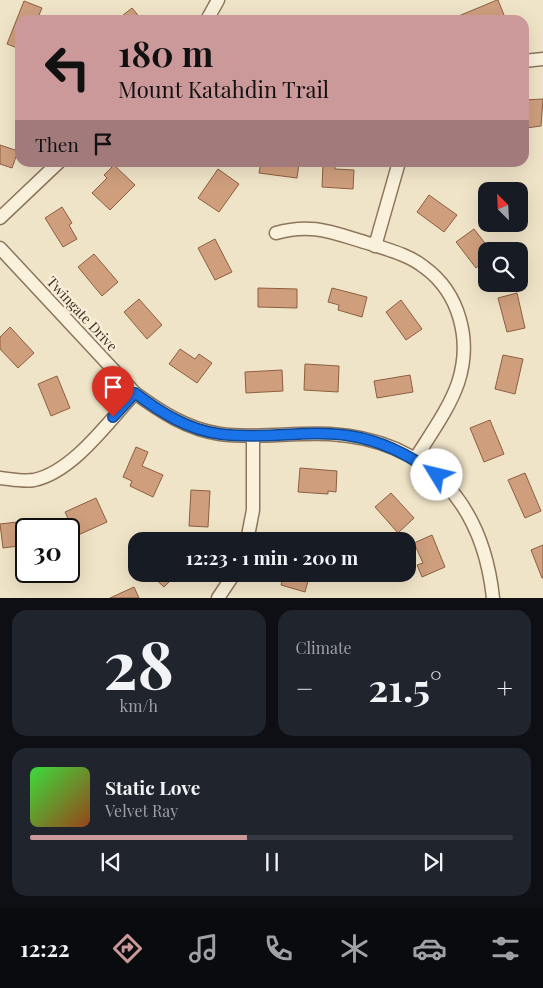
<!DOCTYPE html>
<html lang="en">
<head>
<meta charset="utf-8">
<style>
	body { margin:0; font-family:"Playfair Display",serif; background:#20242c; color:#f1f3f6; height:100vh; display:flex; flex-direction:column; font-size:19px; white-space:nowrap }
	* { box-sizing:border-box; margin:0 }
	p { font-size:16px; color:#9ea1a6 }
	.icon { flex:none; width:28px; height:28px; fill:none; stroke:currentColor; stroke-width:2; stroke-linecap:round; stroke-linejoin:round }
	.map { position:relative; height:598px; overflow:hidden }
	.side { display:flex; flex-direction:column; gap:12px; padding:12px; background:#0d0f14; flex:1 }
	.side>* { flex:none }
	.hud { position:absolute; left:15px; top:15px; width:514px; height:152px; border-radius:15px; box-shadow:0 5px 20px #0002; background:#cc999b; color:#111; overflow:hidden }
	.needle { width:32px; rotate:336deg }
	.tools { position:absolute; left:478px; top:182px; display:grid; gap:10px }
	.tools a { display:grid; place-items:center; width:50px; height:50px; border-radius:10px; background:#171b24; box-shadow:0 5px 20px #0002; font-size:25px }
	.speed { position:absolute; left:15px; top:518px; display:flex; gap:10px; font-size:25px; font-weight:700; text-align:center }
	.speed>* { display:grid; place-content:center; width:65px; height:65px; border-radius:50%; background:#171b24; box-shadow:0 5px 20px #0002; line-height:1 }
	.speed .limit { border:2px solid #111; border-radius:8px; background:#fff; color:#111 }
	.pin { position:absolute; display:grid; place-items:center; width:42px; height:42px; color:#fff; margin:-51px -21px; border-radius:50% 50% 50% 0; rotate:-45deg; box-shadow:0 0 5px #0007 }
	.pin .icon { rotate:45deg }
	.me { position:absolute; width:55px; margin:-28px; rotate:306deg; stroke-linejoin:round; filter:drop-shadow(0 0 4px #0008) }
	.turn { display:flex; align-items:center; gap:18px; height:105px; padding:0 20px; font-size:22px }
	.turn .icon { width:65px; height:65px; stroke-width:2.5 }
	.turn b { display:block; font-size:35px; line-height:42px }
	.then { display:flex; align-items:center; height:48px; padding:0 20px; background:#0003; gap:10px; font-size:19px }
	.big { font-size:38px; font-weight:700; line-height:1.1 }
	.side .tile { flex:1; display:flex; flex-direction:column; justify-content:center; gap:8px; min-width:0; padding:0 18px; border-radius:15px; background:#20242c }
	.side .dial { align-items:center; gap:0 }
	.dial b { font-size:65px; line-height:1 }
	.song { display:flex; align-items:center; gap:15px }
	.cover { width:60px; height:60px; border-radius:8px; background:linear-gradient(135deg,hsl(120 70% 55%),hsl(20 70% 35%)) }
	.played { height:5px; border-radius:2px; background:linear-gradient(90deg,#cc999b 45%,#363941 45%) }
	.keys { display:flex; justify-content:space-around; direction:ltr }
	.heat { display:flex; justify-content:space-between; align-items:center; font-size:28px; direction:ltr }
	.side .tiles { flex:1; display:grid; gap:12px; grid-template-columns:1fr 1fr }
	.tile:last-child { grid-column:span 2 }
	.trip { position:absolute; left:128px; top:532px; width:288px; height:50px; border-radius:15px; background:#171b24; box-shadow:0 5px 20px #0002; font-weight:700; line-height:50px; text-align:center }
	.tabs { display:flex; height:80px; justify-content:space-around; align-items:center; background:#090b0e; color:#9ea1a6 }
	.tabs .icon { width:35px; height:35px }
	.tabs .active { color:#cc999b }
	.tabs b { font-size:22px; color:#f1f3f6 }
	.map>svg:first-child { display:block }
	.building { fill:#cf9f7d; stroke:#8d5f41 }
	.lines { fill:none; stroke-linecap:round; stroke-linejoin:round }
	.minor-casing { stroke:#8d765c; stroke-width:15 }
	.minor { stroke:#faf1dc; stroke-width:12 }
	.route-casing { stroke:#114b97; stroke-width:12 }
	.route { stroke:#1a73e8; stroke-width:9 }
	.labels { text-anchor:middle; stroke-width:5; stroke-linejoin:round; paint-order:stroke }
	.street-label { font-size:14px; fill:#3d2e20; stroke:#f7eed8 }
</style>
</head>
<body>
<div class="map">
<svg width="543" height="598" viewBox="0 0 543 598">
	<rect width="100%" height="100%" fill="#f0e4c8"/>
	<g class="building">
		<path d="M 498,0 L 506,20 L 449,20 L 497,0 Z"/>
		<path d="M 24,1 L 42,8 L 37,20 L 20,20 L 20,49 L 7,44 Z"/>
		<path d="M 132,8 L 142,20 L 117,20 Z"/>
		<path d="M 543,99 L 541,126 L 526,128 L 526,121 L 524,121 L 524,100 Z"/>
		<path d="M 0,145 L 18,151 L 12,168 L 0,164 Z"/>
		<path d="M 261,162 L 299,164 L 297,178 L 259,173 Z"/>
		<path d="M 323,163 L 335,164 L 335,169 L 354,170 L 353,189 L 322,187 Z"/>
		<path d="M 114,165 L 135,185 L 110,210 L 92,193 L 107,178 L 104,175 Z"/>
		<path d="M 218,169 L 239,184 L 219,212 L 198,198 Z"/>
		<path d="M 429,195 L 457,215 L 444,232 L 417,212 Z"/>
		<path d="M 62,207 L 72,223 L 69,225 L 77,239 L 63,247 L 45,218 Z"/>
		<path d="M 474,229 L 491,251 L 486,251 L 486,260 L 476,268 L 456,242 Z"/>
		<path d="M 215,239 L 232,272 L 215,280 L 198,248 Z"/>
		<path d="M 94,254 L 118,282 L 102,296 L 78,267 Z"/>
		<path d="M 258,288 L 297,289 L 297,308 L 258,307 Z"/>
		<path d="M 332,288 L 367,297 L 362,317 L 338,310 L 339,305 L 328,302 Z"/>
		<path d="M 517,293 L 525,328 L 507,332 L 498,298 Z"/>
		<path d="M 139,299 L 162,325 L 147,339 L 124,312 Z"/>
		<path d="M 401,300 L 422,329 L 406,340 L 386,312 Z"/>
		<path d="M 10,327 L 34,353 L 18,368 L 0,349 L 0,337 Z"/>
		<path d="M 180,349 L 195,359 L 199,354 L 212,363 L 197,383 L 169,364 Z"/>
		<path d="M 503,355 L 523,359 L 515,394 L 495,389 Z"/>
		<path d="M 305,364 L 339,366 L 338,392 L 304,390 Z"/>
		<path d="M 282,370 L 283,391 L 246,393 L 245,372 Z"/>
		<path d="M 410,375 L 413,392 L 377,398 L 374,381 Z"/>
		<path d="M 57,376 L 70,408 L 51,416 L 38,384 Z"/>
		<path d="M 490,420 L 504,454 L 484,462 L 470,428 Z"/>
		<path d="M 136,447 L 148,452 L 142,466 L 163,475 L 153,497 L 130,486 L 132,481 L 123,477 Z"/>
		<path d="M 300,468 L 337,471 L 336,492 L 328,491 L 328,494 L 298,492 Z"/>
		<path d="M 525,473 L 541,511 L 525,518 L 508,480 Z"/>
		<path d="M 191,490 L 210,491 L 208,527 L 189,526 Z"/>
		<path d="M 391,493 L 414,518 L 398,533 L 375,507 Z"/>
		<path d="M 96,498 L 107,522 L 76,536 L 65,512 Z"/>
		<path d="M 26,521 L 26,545 L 3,548 L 0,524 Z"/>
		<path d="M 432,535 L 445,567 L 422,577 L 417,565 L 423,563 L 414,543 Z"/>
		<path d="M 543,545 L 543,578 L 542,578 L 531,550 Z"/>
		<path d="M 150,574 L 177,574 L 164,587 Z"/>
		<path d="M 284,574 L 310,574 L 305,592 L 281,585 Z"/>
		<path d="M 134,587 L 139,598 L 110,598 Z"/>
	</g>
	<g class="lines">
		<defs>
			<g id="minor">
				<path d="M 207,20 L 218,0"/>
				<path d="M 524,61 L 543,59"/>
				<path d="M 0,218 L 59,162"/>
				<path d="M 276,233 C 314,222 335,234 371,244 C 389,250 409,255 424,267 C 460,293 472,341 458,383 C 449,409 430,435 415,459"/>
				<path d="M 375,246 L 399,162"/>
				<path d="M 0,248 L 135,393 C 161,412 187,429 220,434 C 256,439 294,432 330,434 C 428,440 483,504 493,598"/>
				<path d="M 0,478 C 11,479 23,482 34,480 C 73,472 109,421 135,393"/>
				<path d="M 247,541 L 253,510 L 253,436"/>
				<path d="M 218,598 L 234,574"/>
			</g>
		</defs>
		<use href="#minor" class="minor-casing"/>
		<use href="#minor" class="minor"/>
	</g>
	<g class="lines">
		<defs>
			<path id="route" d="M 113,417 L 135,393 C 160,412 188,430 220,434 C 263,440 308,429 351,436 C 383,441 411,456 437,475"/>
		</defs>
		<use href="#route" class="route-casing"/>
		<use href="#route" class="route"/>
	</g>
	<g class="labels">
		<g class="street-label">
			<text transform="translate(82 314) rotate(47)" y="5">Twingate Drive</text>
		</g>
	</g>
</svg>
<div class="tools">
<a><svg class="needle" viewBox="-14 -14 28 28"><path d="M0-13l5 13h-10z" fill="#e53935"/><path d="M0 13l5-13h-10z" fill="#9ea1a6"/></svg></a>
<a><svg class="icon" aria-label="search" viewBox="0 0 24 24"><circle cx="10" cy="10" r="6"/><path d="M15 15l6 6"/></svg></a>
</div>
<div class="speed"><div class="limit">30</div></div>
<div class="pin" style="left:113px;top:417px;background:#d93025"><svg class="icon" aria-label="arrive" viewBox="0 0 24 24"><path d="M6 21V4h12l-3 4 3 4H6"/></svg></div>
<svg class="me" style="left:437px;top:475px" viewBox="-20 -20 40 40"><circle r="19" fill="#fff"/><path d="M0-13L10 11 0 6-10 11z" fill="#1a73e8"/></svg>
<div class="trip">12:23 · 1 min · 200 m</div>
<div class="hud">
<div class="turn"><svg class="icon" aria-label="left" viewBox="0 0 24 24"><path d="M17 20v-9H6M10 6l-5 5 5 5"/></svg><div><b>180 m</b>Mount Katahdin Trail</div></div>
<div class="then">Then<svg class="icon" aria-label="arrive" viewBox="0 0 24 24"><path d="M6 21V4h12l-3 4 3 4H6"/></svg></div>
</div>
</div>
<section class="side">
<div class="tiles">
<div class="tile dial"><b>28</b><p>km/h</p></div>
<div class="tile"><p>Climate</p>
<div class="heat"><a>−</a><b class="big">21.5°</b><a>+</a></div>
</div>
<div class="tile">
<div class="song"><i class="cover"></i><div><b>Static Love</b><p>Velvet Ray</p></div></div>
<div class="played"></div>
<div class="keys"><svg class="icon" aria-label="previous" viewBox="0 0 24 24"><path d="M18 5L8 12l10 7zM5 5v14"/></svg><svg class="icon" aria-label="pause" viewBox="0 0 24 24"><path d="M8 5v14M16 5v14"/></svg><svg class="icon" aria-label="next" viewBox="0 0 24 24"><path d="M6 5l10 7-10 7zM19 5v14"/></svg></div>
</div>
</div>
</section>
<nav class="tabs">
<b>12:22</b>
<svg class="icon active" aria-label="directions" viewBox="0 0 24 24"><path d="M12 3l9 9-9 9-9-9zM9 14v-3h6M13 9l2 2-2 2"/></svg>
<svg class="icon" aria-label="music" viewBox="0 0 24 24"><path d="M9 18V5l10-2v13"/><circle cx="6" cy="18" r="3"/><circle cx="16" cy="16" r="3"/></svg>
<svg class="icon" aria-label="phone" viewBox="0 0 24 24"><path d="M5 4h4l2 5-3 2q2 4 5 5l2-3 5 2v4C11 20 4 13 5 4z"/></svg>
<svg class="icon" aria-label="climate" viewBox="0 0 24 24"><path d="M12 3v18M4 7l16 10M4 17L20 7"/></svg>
<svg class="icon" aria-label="car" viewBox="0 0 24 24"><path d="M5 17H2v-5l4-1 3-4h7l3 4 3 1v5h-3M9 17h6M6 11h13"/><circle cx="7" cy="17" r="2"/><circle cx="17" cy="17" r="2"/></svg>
<svg class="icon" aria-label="filters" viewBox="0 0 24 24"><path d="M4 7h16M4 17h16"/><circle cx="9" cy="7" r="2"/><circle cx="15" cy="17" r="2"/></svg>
</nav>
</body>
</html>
